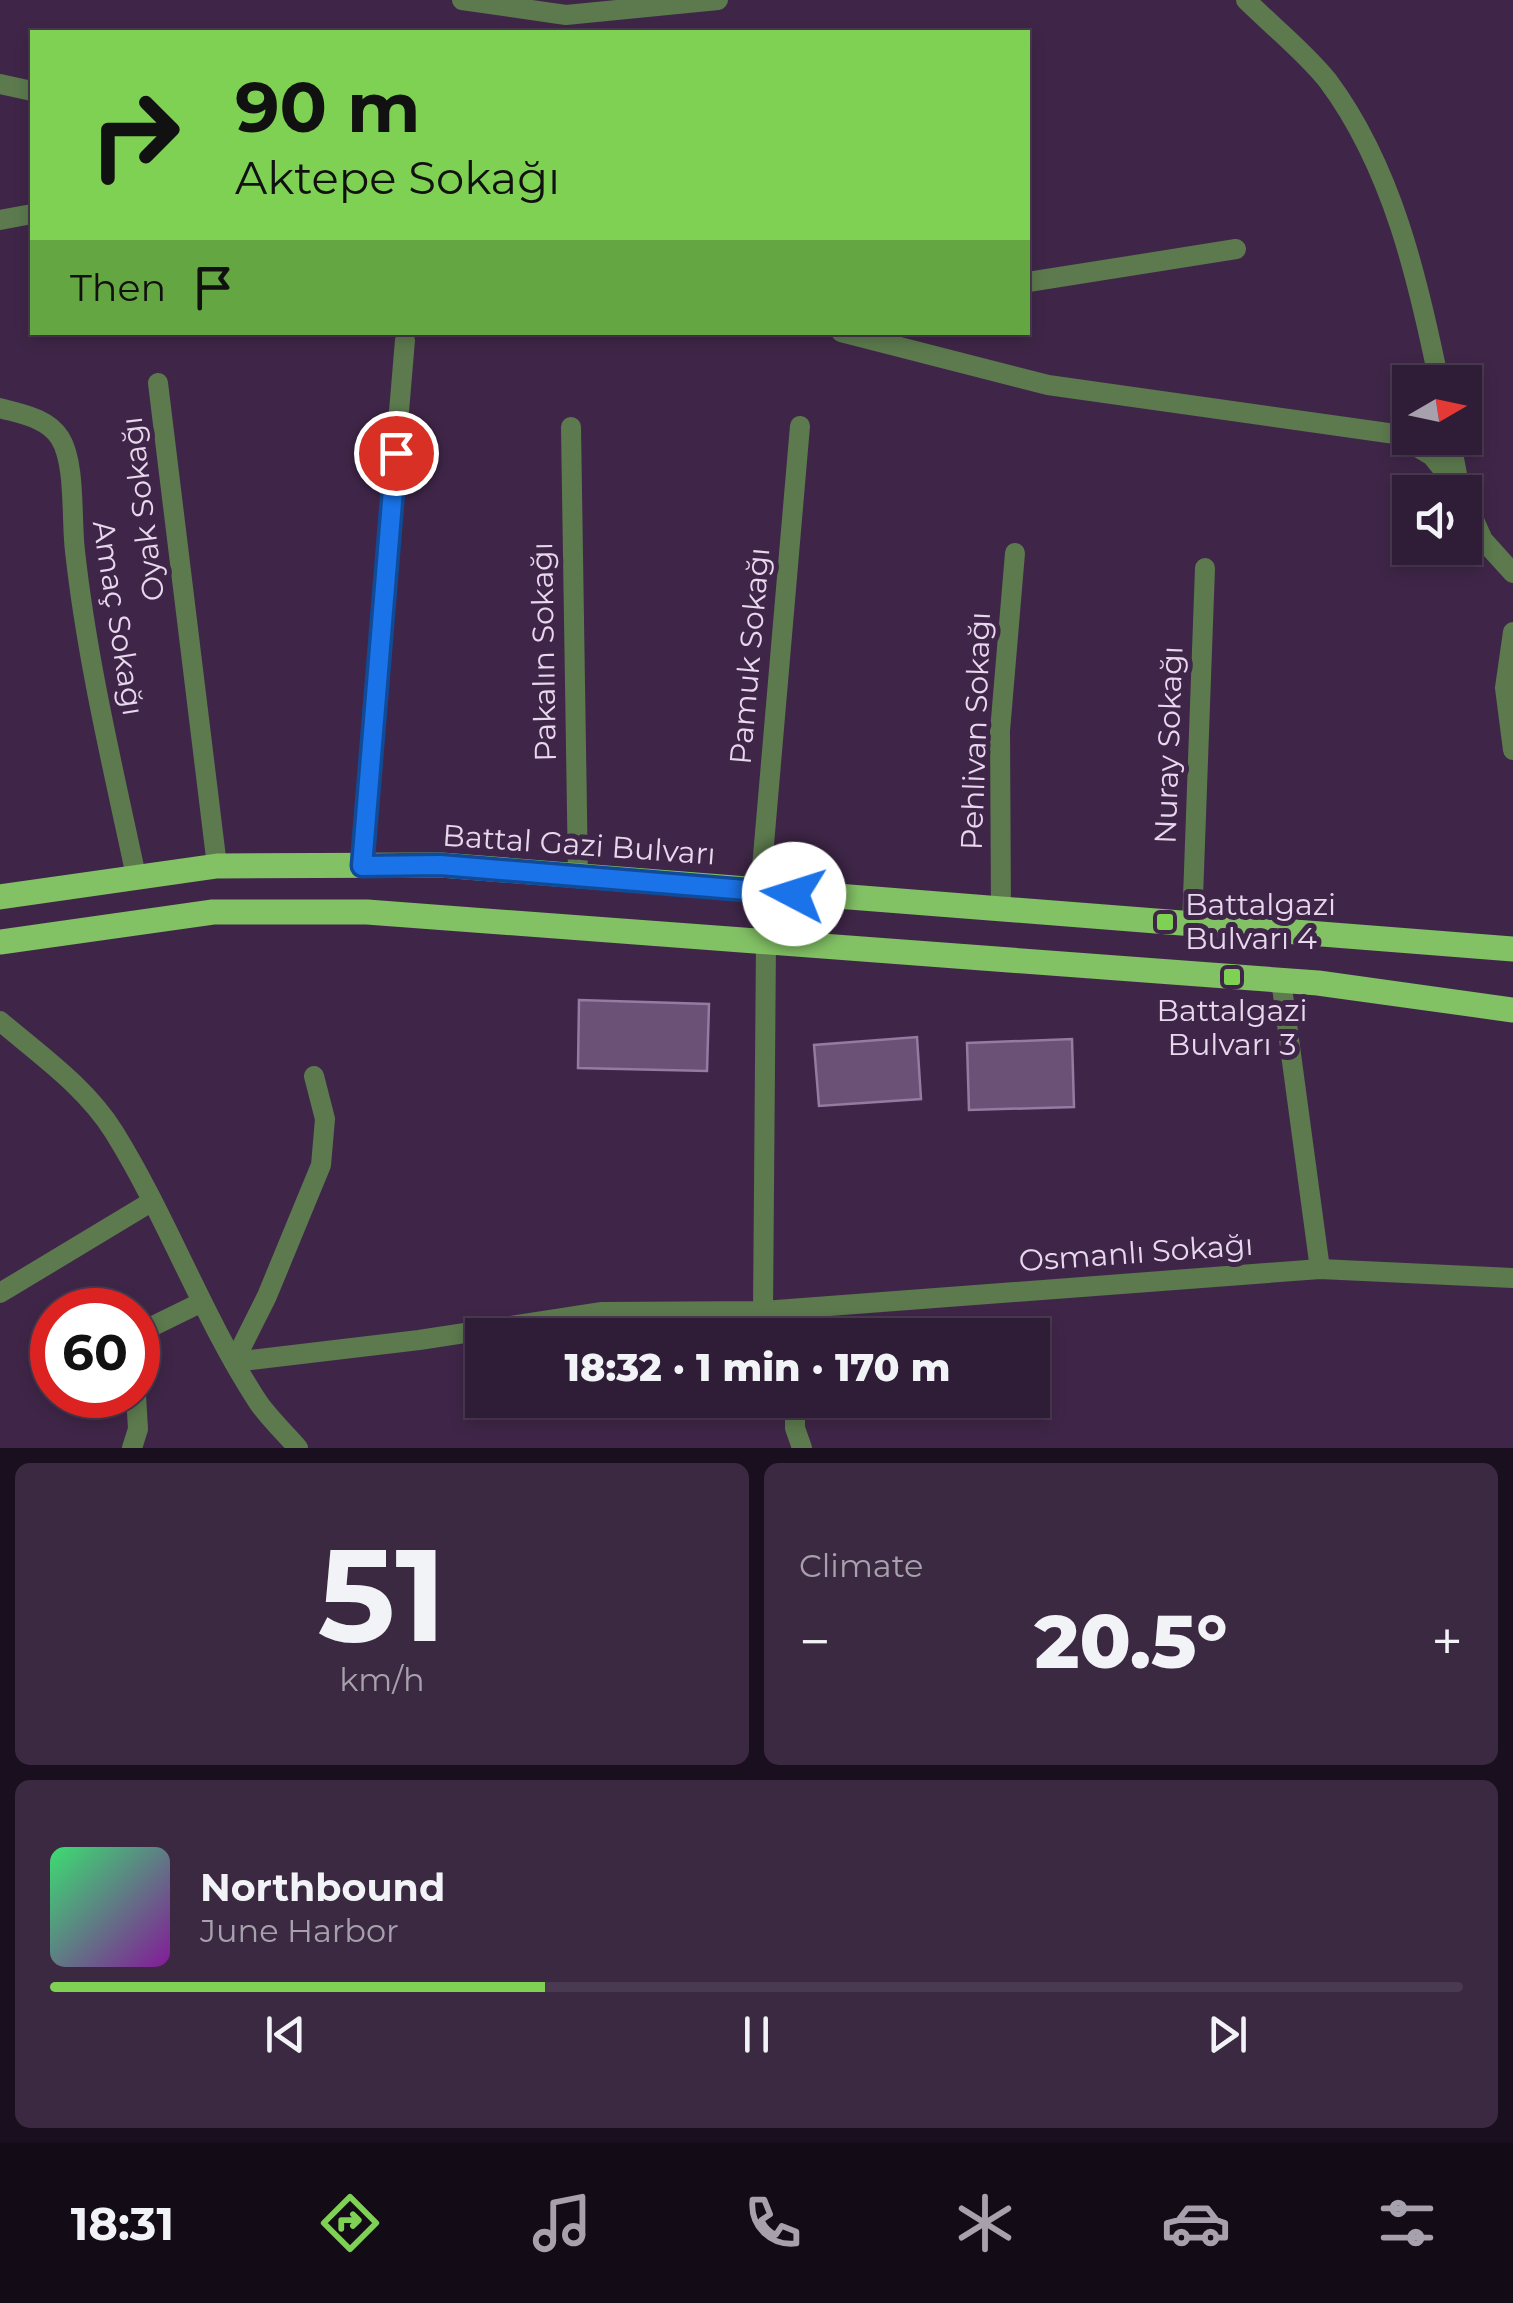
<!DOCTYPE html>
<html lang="en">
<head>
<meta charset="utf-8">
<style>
	body { margin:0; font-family:Montserrat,sans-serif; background:#3b2942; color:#f1f3f6; height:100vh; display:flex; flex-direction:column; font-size:38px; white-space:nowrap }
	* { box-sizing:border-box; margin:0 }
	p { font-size:32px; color:#a7a1ad }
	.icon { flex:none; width:55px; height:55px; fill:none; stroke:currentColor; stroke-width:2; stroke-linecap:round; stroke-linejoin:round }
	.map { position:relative; height:1448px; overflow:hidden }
	.sheet { display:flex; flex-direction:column; gap:15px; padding:15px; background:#1a0f1e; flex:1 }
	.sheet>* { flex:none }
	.top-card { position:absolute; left:30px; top:30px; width:1000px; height:305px; border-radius:0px; box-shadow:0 5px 15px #0003,0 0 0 2px #4a3a51; background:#7ed153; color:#111; overflow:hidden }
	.needle { width:65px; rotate:81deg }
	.fabs { position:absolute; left:1392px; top:365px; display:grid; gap:20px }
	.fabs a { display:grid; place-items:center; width:90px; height:90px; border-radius:0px; background:#2f1c36; box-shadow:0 5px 15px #0003,0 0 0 2px #4a3a51; font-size:50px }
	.speed { position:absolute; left:30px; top:1288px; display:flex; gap:20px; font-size:50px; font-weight:700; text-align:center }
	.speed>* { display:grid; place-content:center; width:130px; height:130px; border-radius:50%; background:#2f1c36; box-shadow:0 5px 15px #0003,0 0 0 2px #4a3a51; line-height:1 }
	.speed .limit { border:15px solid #d22; background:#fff; color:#111 }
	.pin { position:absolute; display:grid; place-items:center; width:85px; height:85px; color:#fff; margin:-42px; border:5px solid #fff; border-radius:50%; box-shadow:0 2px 10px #0007 }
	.me { position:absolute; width:110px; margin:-55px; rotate:275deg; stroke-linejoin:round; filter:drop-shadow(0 0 8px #0008) }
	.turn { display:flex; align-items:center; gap:35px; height:210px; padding:0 40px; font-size:45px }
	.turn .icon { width:130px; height:130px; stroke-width:2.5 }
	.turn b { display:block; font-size:70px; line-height:85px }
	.then { display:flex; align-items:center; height:95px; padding:0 40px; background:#0003; gap:20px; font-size:38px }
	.big { font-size:75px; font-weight:800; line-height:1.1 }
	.sheet .tile { flex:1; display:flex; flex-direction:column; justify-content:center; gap:15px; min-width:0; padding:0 35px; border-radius:15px; background:#3b2942 }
	.sheet .dial { align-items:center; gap:0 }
	.dial b { font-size:130px; line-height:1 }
	.song { display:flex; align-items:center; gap:30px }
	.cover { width:120px; height:120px; border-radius:15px; background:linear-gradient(135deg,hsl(140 70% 55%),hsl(290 70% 35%)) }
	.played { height:10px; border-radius:5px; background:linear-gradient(90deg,#7ed153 35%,#4a3a51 35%) }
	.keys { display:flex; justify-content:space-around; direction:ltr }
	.heat { display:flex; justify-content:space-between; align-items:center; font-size:55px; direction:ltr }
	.sheet .tiles { flex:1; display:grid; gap:15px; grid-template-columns:1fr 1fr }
	.tile:last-child { grid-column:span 2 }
	.trip { position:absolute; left:465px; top:1318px; width:585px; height:100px; border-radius:0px; background:#2f1c36; box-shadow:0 5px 15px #0003,0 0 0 2px #4a3a51; font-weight:800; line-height:100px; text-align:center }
	.menu { display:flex; height:160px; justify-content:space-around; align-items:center; background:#130b16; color:#a7a1ad }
	.menu .icon { width:70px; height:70px }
	.menu .on { color:#7ed153 }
	.menu b { font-size:45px; color:#f1f3f6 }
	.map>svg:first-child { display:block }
	.building { fill:#6c5176; stroke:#967aa1; stroke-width:2.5 }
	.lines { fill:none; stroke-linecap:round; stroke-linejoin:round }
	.minor { stroke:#5c7a4e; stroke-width:20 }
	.tertiary { stroke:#5c7a4e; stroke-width:20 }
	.primary { stroke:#82c164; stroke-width:25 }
	.route-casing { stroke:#114b97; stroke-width:25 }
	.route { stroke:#1a73e8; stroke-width:18 }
	.poi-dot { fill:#7ed153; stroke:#3f2648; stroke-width:4 }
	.labels { text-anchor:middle; stroke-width:10; stroke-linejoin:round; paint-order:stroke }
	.street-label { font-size:30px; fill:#e8d8ee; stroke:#3f2648 }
	.poi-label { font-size:30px; fill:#e8d8ee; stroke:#3f2648; text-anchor:start }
</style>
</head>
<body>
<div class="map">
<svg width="1513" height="1448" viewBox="0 0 1513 1448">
	<rect width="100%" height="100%" fill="#3f2648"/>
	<g class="building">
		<path d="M 579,1000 L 709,1004 L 707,1071 L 578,1068 Z"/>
		<path d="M 917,1037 L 921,1099 L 819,1106 L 814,1045 Z"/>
		<path d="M 1072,1039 L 1074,1107 L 969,1110 L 967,1043 Z"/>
	</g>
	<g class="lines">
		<g class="minor">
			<path d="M 462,0 L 566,15 L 718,0"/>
			<path d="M 1246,0 C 1272,26 1305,52 1328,81 C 1392,167 1418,279 1439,382"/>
			<path d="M 0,220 L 32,214"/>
			<path d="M 1028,282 L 1236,249"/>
			<path d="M 158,383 L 217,866"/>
			<path d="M 0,408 C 21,414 48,418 60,438 C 76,463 71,520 75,551 C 87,660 113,768 136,876"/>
			<path d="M 571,427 L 578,876"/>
			<path d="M 1450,438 L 1460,490"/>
			<path d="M 361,865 L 405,340"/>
			<path d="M 760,891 L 800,426"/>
			<path d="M 1001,910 L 1000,731 L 1015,553"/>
			<path d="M 1192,925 L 1205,568"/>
			<path d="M 1281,980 L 1320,1269"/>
			<path d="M 0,1021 C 40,1055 86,1087 114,1132 C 168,1219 202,1316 258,1402 C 269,1418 285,1433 298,1448"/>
			<path d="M 0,1293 L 151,1202"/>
			<path d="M 794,1309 L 794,1335"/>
			<path d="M 763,1311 L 766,942"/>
			<path d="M 138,1350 L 151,1327 L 200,1303"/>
			<path d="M 234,1362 L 419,1340 L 602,1312 L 763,1311 L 1320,1269 L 1513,1278"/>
			<path d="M 234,1362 L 267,1296 L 321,1165 L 325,1119 L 314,1076"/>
			<path d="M 795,1400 L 795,1428 L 802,1448"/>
			<path d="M 132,1448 L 138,1429 L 136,1395"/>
		</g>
		<g class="tertiary">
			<path d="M 0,84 L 32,91"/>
			<path d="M 841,332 L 1048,385 L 1395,434 L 1432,456 L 1461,492"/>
			<path d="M 1465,500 L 1483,540 L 1513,573"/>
			<path d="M 1513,632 L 1505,688 L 1513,750"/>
		</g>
		<g class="primary">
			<path d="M 0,897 L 217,866 L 441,865 L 1513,949"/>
			<path d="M 0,942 L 213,912 L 367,912 L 1318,983 L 1513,1010"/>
		</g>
	</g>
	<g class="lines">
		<defs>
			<path id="route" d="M 396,453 L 362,866 L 440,865 L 794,894"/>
		</defs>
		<use href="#route" class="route-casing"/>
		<use href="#route" class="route"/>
	</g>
	<g class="poi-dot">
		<rect x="1155" y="912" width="20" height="20" rx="5"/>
		<rect x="1222" y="967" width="20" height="20" rx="5"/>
	</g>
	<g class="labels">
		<g class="street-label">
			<text transform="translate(143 509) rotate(-97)" y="10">Oyak Sokağı</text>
			<text transform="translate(118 618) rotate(81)" y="10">Amaç Sokağı</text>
			<text transform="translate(544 652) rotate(-91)" y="10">Pakalın Sokağı</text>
			<text transform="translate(750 656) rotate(-85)" y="10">Pamuk Sokağı</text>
			<text transform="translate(976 731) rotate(-88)" y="10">Pehlivan Sokağı</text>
			<text transform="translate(1169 745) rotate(-88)" y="10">Nuray Sokağı</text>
			<text transform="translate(579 845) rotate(4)" y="10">Battal Gazi Bulvarı</text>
			<text transform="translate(1136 1253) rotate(-4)" y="10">Osmanlı Sokağı</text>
		</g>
		<g class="poi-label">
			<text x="1185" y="915">Battalgazi<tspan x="1185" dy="34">Bulvarı 4</tspan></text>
			<text x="1232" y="1021" text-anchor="middle">Battalgazi<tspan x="1232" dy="34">Bulvarı 3</tspan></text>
		</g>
	</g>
</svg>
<div class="fabs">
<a><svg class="needle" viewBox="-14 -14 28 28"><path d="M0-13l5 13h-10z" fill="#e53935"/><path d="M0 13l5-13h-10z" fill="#a7a1ad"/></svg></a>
<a><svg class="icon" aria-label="sound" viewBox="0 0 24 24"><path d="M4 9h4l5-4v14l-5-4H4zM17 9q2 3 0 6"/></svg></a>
</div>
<div class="speed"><div class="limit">60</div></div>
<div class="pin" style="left:396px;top:453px;background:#d93025"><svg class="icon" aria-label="arrive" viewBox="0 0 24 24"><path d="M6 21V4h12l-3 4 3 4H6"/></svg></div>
<svg class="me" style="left:794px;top:894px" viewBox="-20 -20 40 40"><circle r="19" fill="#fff"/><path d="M0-13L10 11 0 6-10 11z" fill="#1a73e8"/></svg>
<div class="trip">18:32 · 1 min · 170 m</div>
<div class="top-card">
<div class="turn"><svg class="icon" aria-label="right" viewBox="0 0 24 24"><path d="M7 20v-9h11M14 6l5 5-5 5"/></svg><div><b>90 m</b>Aktepe Sokağı</div></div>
<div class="then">Then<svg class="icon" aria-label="arrive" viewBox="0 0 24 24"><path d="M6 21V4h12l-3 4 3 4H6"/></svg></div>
</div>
</div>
<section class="sheet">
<div class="tiles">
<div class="tile dial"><b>51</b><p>km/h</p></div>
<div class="tile"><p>Climate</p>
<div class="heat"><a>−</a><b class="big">20.5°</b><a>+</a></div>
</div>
<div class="tile">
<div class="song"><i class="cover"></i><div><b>Northbound</b><p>June Harbor</p></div></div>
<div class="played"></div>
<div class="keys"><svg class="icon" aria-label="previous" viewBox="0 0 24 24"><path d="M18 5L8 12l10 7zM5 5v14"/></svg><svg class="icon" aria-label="pause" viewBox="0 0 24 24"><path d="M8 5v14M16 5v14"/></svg><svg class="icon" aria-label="next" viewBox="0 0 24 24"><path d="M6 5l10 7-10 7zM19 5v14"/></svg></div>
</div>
</div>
</section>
<nav class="menu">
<b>18:31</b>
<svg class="icon on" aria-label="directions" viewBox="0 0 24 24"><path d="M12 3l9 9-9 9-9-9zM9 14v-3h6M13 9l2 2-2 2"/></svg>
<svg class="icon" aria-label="music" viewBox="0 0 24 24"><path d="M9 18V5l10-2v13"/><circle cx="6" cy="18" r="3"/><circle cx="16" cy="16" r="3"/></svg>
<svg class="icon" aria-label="phone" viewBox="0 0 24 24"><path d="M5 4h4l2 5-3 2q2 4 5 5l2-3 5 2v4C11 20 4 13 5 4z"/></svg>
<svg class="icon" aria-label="climate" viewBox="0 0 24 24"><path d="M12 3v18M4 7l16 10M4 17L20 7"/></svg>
<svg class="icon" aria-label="car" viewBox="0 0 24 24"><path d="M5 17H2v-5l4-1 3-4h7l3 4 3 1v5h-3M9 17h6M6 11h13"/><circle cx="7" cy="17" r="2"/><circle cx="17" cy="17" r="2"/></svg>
<svg class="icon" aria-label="filters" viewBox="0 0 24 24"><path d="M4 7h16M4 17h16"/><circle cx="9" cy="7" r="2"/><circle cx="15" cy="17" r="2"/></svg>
</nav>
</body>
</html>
